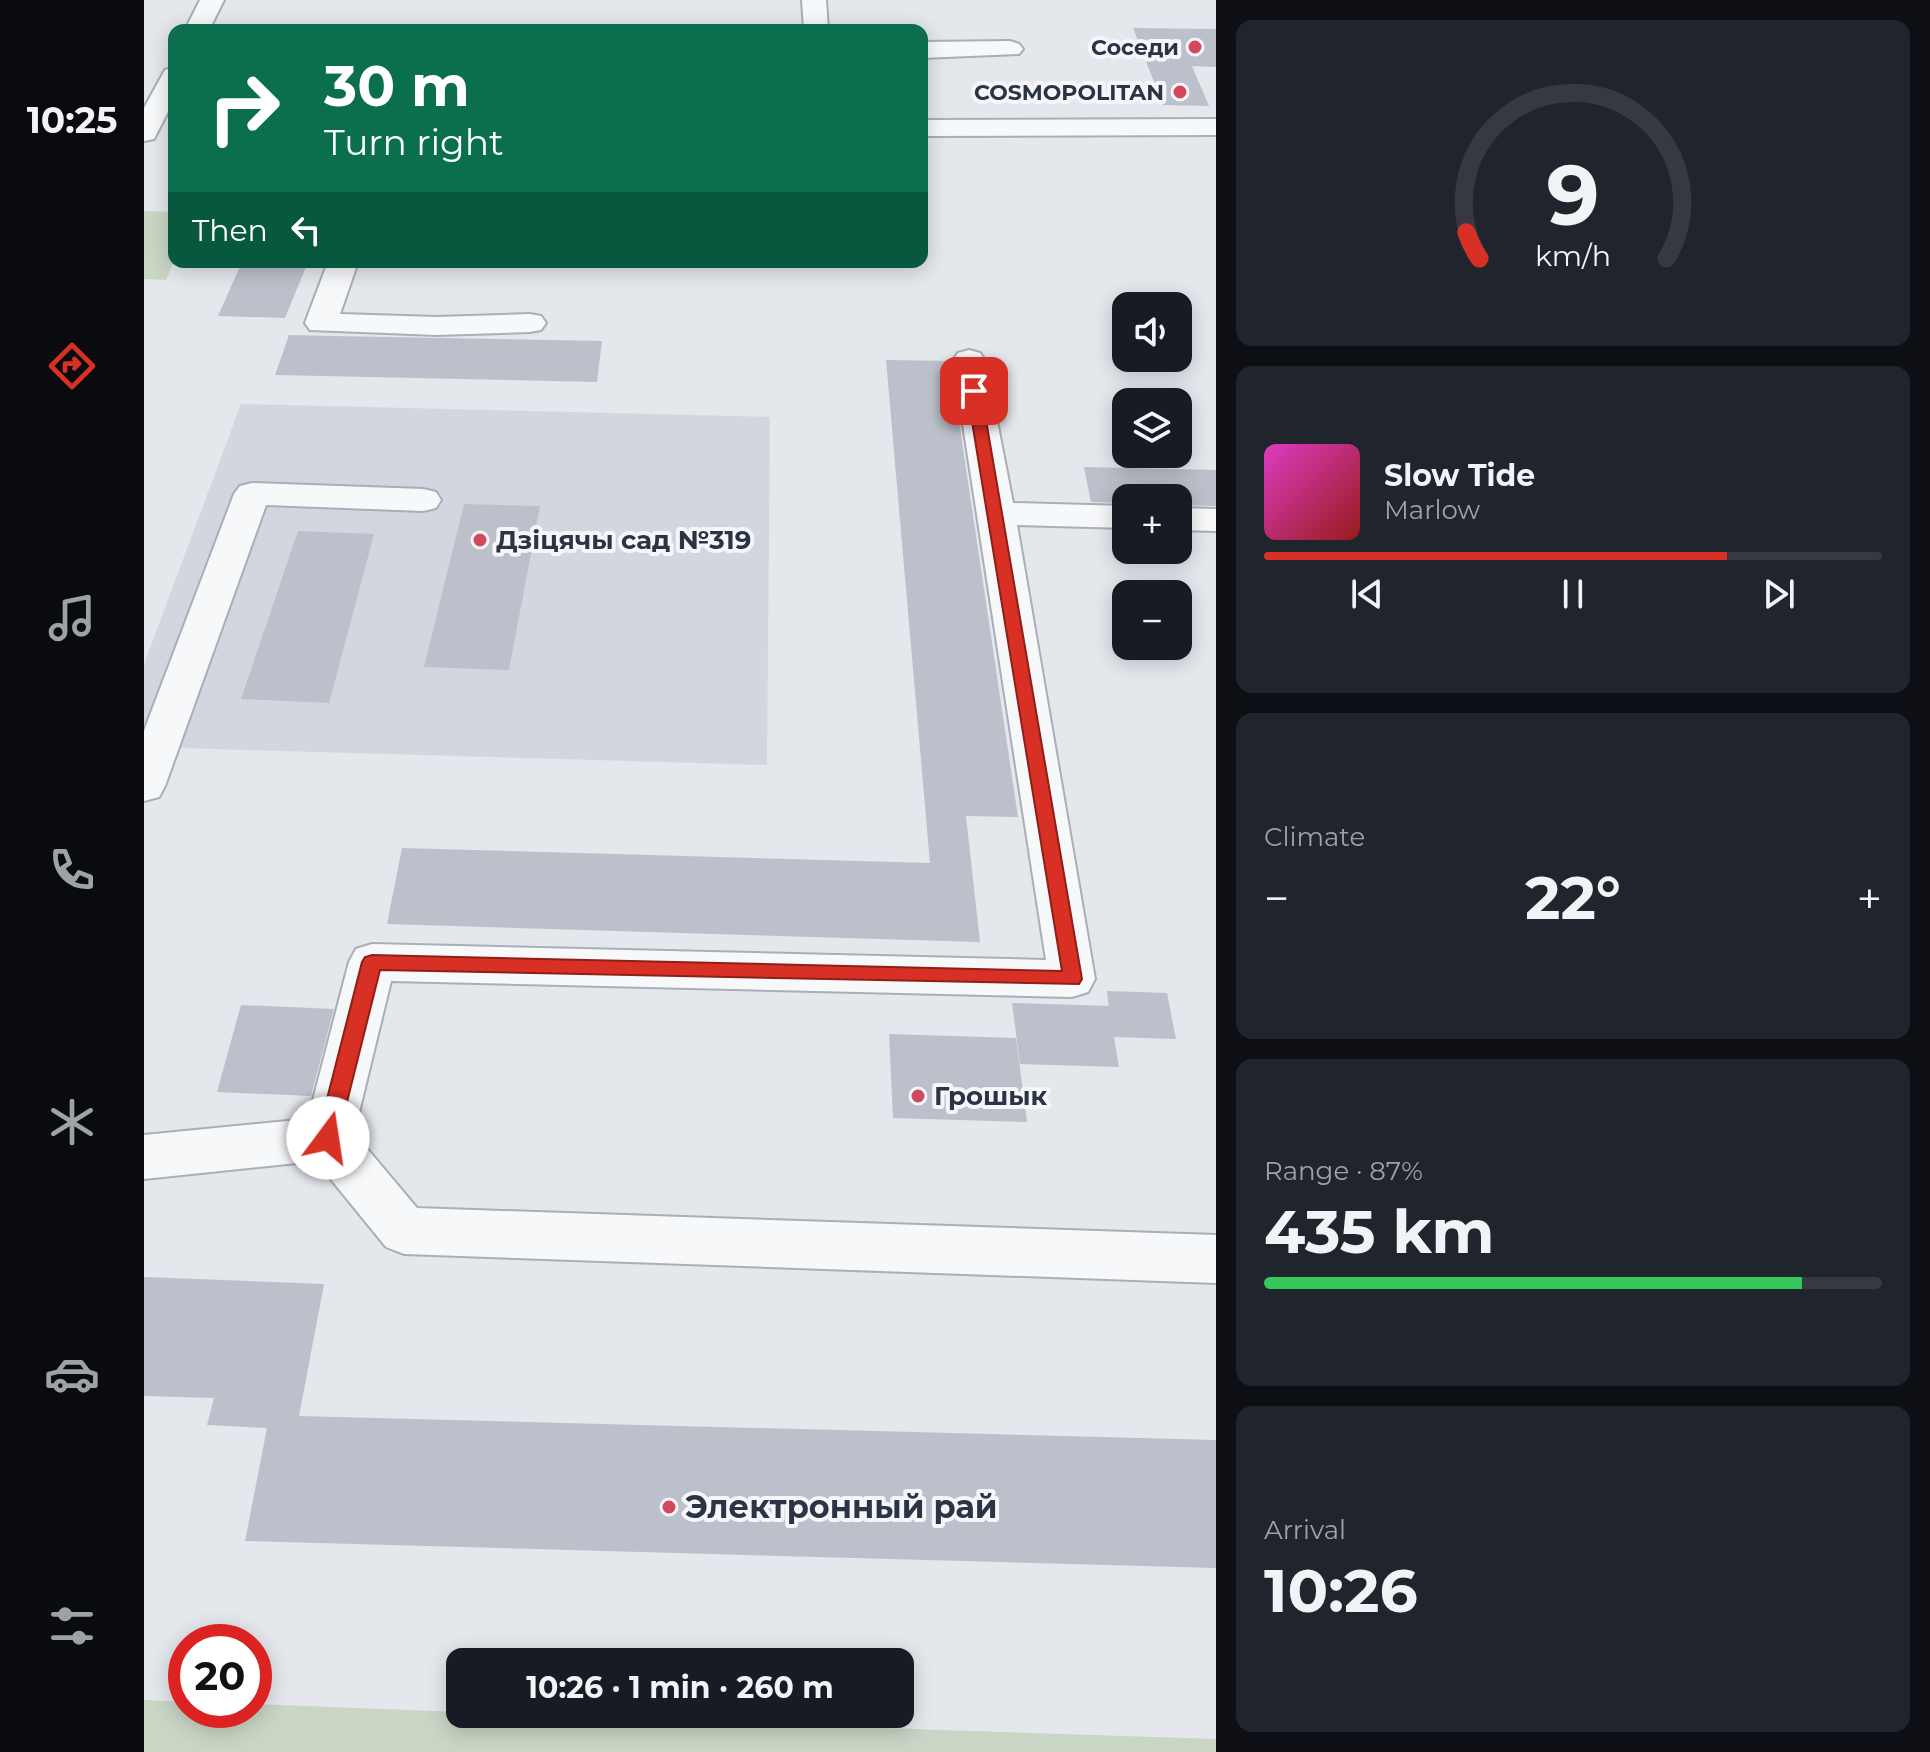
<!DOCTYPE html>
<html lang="en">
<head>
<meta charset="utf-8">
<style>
	body { margin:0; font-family:Montserrat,sans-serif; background:#20242c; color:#f1f3f6; height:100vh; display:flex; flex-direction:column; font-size:30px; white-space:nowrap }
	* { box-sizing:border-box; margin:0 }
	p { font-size:26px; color:#9ea1a6 }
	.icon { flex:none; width:44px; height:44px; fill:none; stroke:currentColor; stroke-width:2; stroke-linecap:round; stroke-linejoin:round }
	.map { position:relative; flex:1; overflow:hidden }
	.drawer { display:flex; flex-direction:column; gap:20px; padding:20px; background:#0d0f14; width:714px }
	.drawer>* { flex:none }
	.top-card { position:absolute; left:24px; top:24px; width:760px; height:244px; border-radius:16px; box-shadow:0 4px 20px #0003; background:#0b6e4f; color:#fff; overflow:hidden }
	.controls { position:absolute; left:968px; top:292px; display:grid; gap:16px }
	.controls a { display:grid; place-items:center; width:80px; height:80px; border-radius:16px; background:#171b24; box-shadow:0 4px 20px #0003; font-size:40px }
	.speed { position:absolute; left:24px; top:1624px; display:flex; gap:16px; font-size:40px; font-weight:700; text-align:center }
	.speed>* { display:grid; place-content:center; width:104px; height:104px; border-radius:50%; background:#171b24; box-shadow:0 4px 20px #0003; line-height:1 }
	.speed .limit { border:12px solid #d22; background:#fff; color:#111 }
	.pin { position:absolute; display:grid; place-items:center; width:68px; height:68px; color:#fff; margin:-34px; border-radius:16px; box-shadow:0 4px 12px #0006 }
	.me { position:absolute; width:88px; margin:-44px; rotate:14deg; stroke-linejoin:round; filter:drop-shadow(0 0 6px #0008) }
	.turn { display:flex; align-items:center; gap:28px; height:168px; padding:0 24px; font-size:36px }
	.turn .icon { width:104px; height:104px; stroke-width:2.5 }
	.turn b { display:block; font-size:56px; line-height:68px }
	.then { display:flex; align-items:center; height:76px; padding:0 24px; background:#0003; gap:16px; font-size:30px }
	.big { font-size:60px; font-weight:700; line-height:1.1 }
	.drawer .widget { flex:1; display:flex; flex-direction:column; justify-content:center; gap:12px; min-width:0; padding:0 28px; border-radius:16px; background:#20242c }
	.drawer .dial { align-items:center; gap:0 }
	.dial svg { height:208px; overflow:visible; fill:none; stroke:#363941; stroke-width:7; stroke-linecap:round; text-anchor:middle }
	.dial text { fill:#f1f3f6; stroke:none }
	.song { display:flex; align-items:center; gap:24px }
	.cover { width:96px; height:96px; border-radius:12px; background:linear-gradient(135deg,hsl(310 70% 55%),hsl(0 70% 35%)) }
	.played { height:8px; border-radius:4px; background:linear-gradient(90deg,#d93025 75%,#363941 75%) }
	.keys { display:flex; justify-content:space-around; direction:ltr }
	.heat { display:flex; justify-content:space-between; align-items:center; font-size:44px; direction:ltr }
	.charge { height:12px; border-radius:6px; background:linear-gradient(90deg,#34c759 87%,#363941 0) }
	.trip { position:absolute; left:302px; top:1648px; width:468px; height:80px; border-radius:16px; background:#171b24; box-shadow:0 4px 20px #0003; font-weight:700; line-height:80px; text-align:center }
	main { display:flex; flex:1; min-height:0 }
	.tab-bar { display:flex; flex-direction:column; width:144px; justify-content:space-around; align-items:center; background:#090b0e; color:#9ea1a6 }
	.tab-bar .icon { width:56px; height:56px }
	.tab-bar .selected { color:#d93025 }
	.tab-bar b { font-size:36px; color:#f1f3f6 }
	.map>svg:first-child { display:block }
	.built { fill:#d2d6de }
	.green { fill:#c9d6c5 }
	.building { fill:#bbc0ca }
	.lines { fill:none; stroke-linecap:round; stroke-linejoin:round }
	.minor-casing { stroke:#a9aeb7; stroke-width:4 }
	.minor { fill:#f7f8fa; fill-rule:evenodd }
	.route { fill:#d93025; stroke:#8d1f18; stroke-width:2 }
	.poi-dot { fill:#d1495b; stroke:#f4f6f9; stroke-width:3 }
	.labels { text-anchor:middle; stroke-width:8; stroke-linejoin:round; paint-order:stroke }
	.far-poi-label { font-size:22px; font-weight:bold; fill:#2b3445; stroke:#f4f6f9; text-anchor:end }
	.poi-label { font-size:26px; font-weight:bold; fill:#2b3445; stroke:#f4f6f9; text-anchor:start }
	.near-poi-label { font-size:32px; font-weight:bold; fill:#2b3445; stroke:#f4f6f9; text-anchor:start }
</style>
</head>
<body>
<main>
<nav class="tab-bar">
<b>10:25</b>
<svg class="icon selected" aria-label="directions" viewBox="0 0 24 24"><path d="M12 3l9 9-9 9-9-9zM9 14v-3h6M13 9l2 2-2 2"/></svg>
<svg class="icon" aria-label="music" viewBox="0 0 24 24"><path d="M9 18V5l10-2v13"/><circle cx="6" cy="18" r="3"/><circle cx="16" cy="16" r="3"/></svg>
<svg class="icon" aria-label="phone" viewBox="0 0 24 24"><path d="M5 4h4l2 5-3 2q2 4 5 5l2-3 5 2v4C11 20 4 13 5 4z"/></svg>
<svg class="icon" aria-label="climate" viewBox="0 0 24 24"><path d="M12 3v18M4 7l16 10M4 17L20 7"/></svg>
<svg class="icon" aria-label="car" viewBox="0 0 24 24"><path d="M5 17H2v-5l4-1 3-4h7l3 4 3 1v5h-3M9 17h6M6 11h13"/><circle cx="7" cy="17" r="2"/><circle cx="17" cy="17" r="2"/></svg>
<svg class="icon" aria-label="filters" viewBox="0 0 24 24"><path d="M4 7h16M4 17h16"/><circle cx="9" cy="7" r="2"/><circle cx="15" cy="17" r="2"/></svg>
</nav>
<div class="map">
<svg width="1072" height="1752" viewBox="0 0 1072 1752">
	<rect width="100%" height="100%" fill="#e4e7ec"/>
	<path class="built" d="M 97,404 L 626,417 L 623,765 L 0,747 L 0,664 Z"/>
	<g class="green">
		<path d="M 0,211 L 30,212 L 30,261 L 22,280 L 0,279 Z"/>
		<path d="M 0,1700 L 42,1702 L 42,1710 L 110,1710 L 110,1704 L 316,1712 L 316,1714 L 1072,1739 L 1072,1752 L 0,1752 Z"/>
	</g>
	<g class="building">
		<path d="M 989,28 L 1072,29 L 1072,67 L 1048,66 L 1065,106 L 1019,105 Z"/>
		<path d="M 98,262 L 164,262 L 141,318 L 74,316 Z"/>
		<path d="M 145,335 L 188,336 L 458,341 L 453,382 L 131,375 Z"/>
		<path d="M 742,360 L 806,361 L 874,817 L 822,816 L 836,942 L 243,924 L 258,848 L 786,863 Z"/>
		<path d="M 940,467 L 1072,470 L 1072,506 L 1034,505 L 1034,498 L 982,498 L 982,503 L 947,502 Z"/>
		<path d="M 320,504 L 396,506 L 365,670 L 280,667 Z"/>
		<path d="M 154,531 L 230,534 L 185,703 L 97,699 Z"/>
		<path d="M 963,991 L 1023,993 L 1032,1039 L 970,1037 L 975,1067 L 876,1064 L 868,1003 L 965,1006 L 965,1010 Z"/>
		<path d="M 97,1005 L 190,1009 L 167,1096 L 73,1092 Z"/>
		<path d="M 745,1034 L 872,1038 L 883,1122 L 749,1118 Z"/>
		<path d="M 0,1277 L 180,1284 L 155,1416 L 1072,1440 L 1072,1568 L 101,1541 L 123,1428 L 63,1425 L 70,1398 L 0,1396 Z"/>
	</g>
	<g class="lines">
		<defs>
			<g id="minor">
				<path d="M 56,0 L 80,0 L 65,30 L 41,30 Z"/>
				<path d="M 658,0 L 682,0 L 684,30 L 660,30 Z"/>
				<path d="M 866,41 L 875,44 L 879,49 L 875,54 L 778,58 L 778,42 Z"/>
				<path d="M 30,67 L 30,100 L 10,139 L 0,141 L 0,108 L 21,70 Z"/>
				<path d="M 1072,119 L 1072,135 L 778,136 L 778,120 Z"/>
				<path d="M 184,262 L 214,262 L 196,314 L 293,317 L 386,314 L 397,316 L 402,323 L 397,330 L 386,332 L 293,335 L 166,330 L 161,323 Z"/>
				<path d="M 825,350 L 836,353 L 841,360 L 869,503 L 982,506 L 982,528 L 873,525 L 951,979 L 944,992 L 928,997 L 247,981 L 210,1133 L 273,1208 L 1072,1235 L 1072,1283 L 260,1254 L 242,1247 L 172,1161 L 0,1179 L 0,1135 L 164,1119 L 205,962 L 212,949 L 228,944 L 902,960 L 809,360 L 814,353 Z"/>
				<path d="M 108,483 L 279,489 L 292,492 L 297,500 L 292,508 L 279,511 L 122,505 L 21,786 L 15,797 L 0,801 L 0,731 L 90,494 L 96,486 Z"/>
				<path d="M 1034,508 L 1072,509 L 1072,531 L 1034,530 Z"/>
			</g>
		</defs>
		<use href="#minor" class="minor-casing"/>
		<use href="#minor" class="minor"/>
	</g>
	<path class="route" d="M 825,388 L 837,391 L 938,979 L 935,984 L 236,970 L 194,1138 L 191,1144 L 184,1147 L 176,1144 L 173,1138 L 218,962 L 221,957 L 228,955 L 918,971 L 823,391 Z"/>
	<g class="poi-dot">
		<circle cx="1051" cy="47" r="8"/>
		<circle cx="1036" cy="92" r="8"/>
		<circle cx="336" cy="540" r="8"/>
		<circle cx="774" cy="1096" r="8"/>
		<circle cx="525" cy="1507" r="8"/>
	</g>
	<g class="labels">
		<g class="far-poi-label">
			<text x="1035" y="55">Соседи</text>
			<text x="1020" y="100">COSMOPOLITAN</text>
		</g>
		<g class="poi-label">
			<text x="352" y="549">Дзіцячы сад №319</text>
			<text x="790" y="1105">Грошык</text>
		</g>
		<g class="near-poi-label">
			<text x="541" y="1518">Электронный рай</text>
		</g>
	</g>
</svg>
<div class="controls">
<a><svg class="icon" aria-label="sound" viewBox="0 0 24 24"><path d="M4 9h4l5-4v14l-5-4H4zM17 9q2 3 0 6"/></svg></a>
<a><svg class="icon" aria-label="layers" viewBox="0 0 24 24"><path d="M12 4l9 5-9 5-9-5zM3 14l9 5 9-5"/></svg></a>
<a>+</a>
<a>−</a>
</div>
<div class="speed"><div class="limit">20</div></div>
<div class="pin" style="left:830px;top:391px;background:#d93025"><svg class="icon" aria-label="arrive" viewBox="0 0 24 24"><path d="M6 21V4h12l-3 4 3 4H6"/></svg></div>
<svg class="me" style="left:184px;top:1138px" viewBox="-20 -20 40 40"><circle r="19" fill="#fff"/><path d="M0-13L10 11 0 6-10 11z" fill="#d93025"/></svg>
<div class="trip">10:26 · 1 min · 260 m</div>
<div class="top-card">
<div class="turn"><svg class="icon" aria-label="right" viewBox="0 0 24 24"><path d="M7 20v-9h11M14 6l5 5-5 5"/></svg><div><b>30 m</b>Turn right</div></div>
<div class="then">Then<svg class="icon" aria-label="left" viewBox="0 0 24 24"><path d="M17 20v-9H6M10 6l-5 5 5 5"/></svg></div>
</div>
</div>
<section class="drawer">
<div class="widget dial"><svg viewBox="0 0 100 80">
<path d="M14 69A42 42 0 1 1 86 69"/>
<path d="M14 69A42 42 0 0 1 9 59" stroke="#d93025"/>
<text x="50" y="56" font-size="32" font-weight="700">9</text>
<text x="50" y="72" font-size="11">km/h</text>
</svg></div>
<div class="widget">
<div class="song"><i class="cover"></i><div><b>Slow Tide</b><p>Marlow</p></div></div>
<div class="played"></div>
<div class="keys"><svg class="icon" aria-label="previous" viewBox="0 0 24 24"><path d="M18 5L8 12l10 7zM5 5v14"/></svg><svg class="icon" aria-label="pause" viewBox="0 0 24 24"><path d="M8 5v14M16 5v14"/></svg><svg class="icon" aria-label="next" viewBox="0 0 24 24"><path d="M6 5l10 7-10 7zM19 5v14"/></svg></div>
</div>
<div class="widget"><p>Climate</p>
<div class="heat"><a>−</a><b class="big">22°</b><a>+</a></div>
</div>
<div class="widget"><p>Range · 87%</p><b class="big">435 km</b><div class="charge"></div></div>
<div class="widget"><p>Arrival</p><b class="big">10:26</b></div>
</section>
</main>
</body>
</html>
